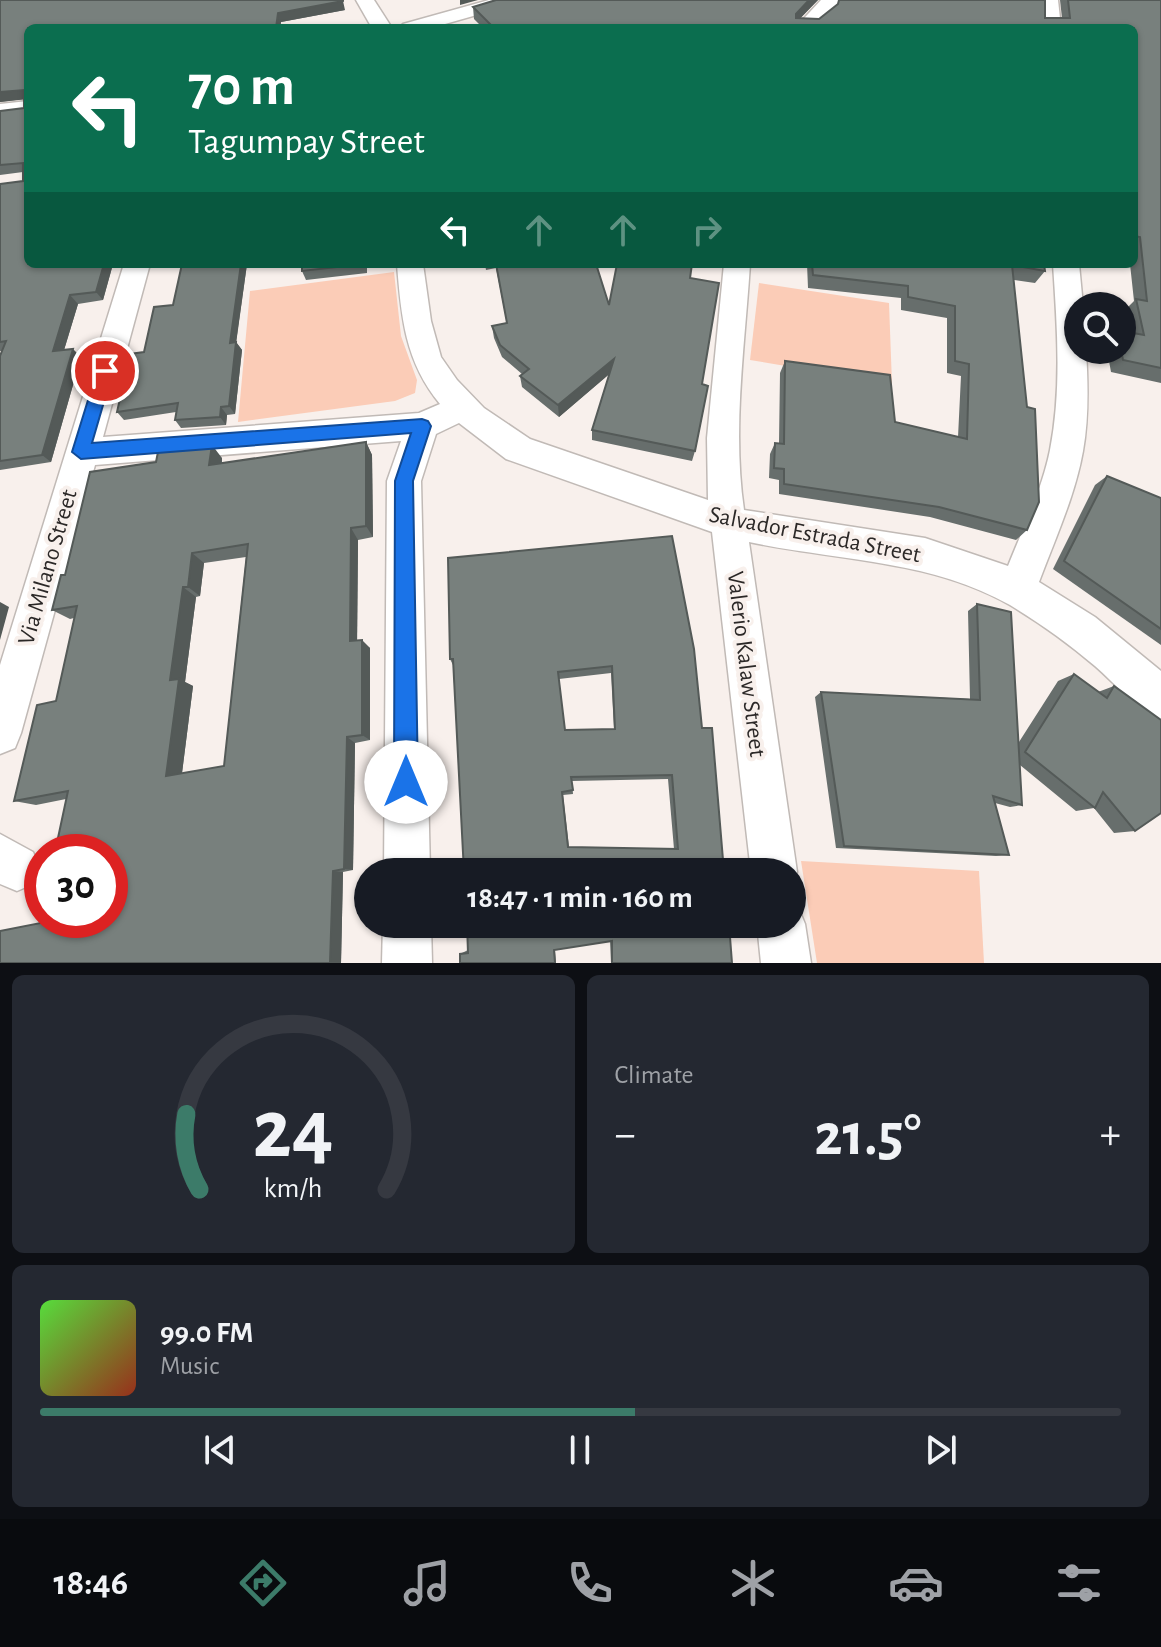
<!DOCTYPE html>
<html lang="en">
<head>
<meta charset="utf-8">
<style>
	body { margin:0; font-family:"Alegreya Sans",sans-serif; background:#242831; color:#f1f3f6; height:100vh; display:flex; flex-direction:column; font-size:30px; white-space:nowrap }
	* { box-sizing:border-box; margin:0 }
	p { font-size:26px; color:#9ea1a6 }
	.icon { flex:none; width:44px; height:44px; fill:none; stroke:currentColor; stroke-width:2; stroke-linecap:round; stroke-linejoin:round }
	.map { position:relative; height:963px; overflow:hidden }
	.sheet { display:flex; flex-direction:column; gap:12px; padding:12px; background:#0d0f14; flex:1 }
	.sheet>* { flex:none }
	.banner { position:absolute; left:24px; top:24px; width:1114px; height:244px; border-radius:12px; box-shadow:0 2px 6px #0004; background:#0b6e4f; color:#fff; overflow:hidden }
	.tools { position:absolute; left:1064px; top:292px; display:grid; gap:16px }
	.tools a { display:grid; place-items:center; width:72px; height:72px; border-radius:50%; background:#171b24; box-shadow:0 2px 6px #0004; font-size:40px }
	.speed { position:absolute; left:24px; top:834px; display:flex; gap:16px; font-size:40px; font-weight:700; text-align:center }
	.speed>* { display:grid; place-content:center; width:104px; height:104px; border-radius:50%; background:#171b24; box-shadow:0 2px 6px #0004; line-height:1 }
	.speed .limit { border:12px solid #d22; background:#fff; color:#111 }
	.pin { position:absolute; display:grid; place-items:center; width:68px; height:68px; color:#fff; margin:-34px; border:4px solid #fff; border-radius:50%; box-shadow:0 2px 8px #0007 }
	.me { position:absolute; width:88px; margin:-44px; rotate:0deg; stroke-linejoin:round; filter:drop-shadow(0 0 6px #0008) }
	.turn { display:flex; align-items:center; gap:28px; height:168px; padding:0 32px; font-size:36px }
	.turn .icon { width:104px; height:104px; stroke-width:2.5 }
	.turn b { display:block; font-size:56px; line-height:68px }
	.lanes { display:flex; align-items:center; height:76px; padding:0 32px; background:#0003; justify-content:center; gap:40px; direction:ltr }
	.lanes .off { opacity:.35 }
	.big { font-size:60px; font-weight:700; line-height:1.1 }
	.sheet .tile { flex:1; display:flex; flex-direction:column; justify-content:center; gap:12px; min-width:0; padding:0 28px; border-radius:12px; background:#242831 }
	.sheet .dial { align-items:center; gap:0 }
	.dial svg { height:208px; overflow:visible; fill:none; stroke:#363941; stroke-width:7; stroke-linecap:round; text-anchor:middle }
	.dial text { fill:#f1f3f6; stroke:none }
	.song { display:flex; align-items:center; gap:24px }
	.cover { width:96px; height:96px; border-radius:12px; background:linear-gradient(135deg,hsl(110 70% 55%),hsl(10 70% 35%)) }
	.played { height:8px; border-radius:4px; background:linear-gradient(90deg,#3c7b69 55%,#363941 55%) }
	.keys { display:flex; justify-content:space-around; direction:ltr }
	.heat { display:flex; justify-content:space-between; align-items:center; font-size:44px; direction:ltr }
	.sheet .tiles { flex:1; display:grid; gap:12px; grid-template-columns:1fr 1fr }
	.tile:last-child { grid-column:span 2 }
	.trip { position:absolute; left:354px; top:858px; width:452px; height:80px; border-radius:40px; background:#171b24; box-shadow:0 2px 6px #0004; font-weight:700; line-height:80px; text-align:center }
	.tab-bar { display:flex; height:128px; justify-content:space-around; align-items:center; background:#090b0e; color:#9ea1a6 }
	.tab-bar .icon { width:56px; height:56px }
	.tab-bar .on { color:#3c7b69 }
	.tab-bar b { font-size:36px; color:#f1f3f6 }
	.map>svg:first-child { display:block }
	.green { fill:#fbccb7 }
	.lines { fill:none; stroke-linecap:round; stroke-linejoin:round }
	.minor-casing { stroke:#c1bab6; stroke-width:3 }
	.minor { fill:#fff; fill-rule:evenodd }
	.wall { fill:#676e6c; fill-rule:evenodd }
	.shaded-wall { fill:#545a58 }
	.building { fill:#78807d; stroke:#545a58; stroke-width:2; fill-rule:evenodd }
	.route { fill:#1a73e8; stroke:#114b97; stroke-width:2 }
	.labels { text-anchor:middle; stroke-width:8; stroke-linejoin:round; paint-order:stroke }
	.street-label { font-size:24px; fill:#2b2827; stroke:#f8f0ec }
</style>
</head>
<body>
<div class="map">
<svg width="1161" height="963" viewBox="0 0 1161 963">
	<rect width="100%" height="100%" fill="#f8f0ec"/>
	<g class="green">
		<path d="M 394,272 L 401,336 L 417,380 L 415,393 L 395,401 L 238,422 L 250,291 Z"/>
		<path d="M 759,283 L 889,303 L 892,384 L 750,360 Z"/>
		<path d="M 801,861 L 979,871 L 984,963 L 817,963 Z"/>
	</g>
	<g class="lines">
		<defs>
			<g id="minor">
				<path d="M 356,0 L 374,0 L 392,28 L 372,28 Z"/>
				<path d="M 489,0 L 518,0 L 515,4 L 431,28 L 400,28 L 403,24 Z"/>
				<path d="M 821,0 L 839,0 L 832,14 L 816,28 L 795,28 Z"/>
				<path d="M 1040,0 L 1058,0 L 1061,28 L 1041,28 Z"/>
				<path d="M 28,101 L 28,115 L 0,118 L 0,104 Z"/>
				<path d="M 124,264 L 150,264 L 103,437 L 419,413 L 440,404 C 405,362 401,316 397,264 L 423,264 L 431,321 L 441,357 L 457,380 L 484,408 L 530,439 L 708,500 L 707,438 L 724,264 L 750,264 C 745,345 732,429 744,510 L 925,538 L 1008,566 C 1023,528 1042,490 1050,450 C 1062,389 1057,325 1053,264 L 1079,264 L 1083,306 L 1078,306 L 1078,350 L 1086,350 C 1088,383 1089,418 1083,451 C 1075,496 1055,539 1039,582 L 1095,617 L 1161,671 L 1161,720 C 1135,709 1116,684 1095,666 C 1068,643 1040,623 1010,605 C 929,559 838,561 749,542 L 797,872 L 792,885 L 792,872 L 751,872 L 712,532 L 506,459 L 459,423 L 436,434 L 421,481 L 430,872 L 384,872 L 387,481 L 401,441 L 95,465 L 21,733 L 15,748 L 0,754 L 0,665 Z"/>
				<path d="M 0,834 L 33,852 L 40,868 L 33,884 L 17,891 L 0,884 Z"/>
				<path d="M 792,904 L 798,907 L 805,924 L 811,963 L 761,963 L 757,924 L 792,924 Z"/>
				<path d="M 383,924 L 431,924 L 432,963 L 382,963 Z"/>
			</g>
		</defs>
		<use href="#minor" class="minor-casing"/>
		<use href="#minor" class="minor"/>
	</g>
	<g class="wall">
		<path d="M 0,0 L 345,10 L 281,22 L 280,28 L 28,28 L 113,264 L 103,300 L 78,304 L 64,350 L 81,357 L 51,462 L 0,470 L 0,356 L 2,351 L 0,351 L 0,184 L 23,181 L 23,172 L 0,175 L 0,111 L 24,108 L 24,99 L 0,102 Z"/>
		<path d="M 496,0 L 818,0 L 800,18 L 819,19 L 1062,18 L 1060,0 L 1161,0 L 1161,383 L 1111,372 L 1107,350 L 1122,350 L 1128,332 L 1124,311 L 1134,301 L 1130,264 L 1134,264 L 1134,28 L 483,28 L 474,19 L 473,7 Z"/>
		<path d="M 182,264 L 247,264 L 236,342 L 242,350 L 235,414 L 227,415 L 226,425 L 181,428 L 175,420 L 176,412 L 124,420 L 117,412 L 144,352 L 173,305 Z"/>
		<path d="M 367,264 L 367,273 L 306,280 L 302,271 Z"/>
		<path d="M 485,264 L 596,264 L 609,305 L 690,279 L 702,384 L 695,451 L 692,461 L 592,440 L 592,430 L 609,374 L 559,417 L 522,387 L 520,376 L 522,374 L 502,357 L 494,338 L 492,326 L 507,324 L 496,268 L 486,270 Z"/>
		<path d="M 807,264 L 1044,264 L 1045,271 L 1035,283 L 1014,280 L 1027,530 L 1016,540 L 930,517 L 779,494 L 779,480 L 769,478 L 770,454 L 775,443 L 779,443 L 780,373 L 785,361 L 895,422 L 958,437 L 961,376 L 947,373 L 947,318 L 901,310 L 901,298 L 808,288 Z"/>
		<path d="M 366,442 L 372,455 L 373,537 L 358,540 L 357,640 L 370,648 L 370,740 L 355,743 L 353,870 L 343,872 L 341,963 L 0,963 L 41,923 L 66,799 L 36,805 L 14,801 L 56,701 L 74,618 L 70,619 L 52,610 L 65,575 L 222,458 L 222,463 ZM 246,557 L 224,766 L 182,773 L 193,686 L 185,682 L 196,597 L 200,596 L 204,563 Z"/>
		<path d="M 1107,476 L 1161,498 L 1161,645 L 1053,569 L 1095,485 Z"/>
		<path d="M 672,536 L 724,872 L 464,872 L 453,665 L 450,659 ZM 611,673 L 614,729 L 565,730 L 559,679 ZM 668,779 L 674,849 L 569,847 L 563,795 L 573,794 L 572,781 Z"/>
		<path d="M 977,604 L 1019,742 L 1058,681 L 1074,674 L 1098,692 L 1114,686 L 1135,831 L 1114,833 L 1094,808 L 1076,811 L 1020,765 L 1022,805 L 1010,807 L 995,803 L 1009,855 L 996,856 L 836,848 L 815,697 L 821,692 L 970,699 L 968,611 Z"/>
		<path d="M 729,924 L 732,963 L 611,963 L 610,941 L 555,950 L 556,963 L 460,954 L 468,950 Z"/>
	</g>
	<g class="shaded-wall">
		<path d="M 460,0 L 478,0 L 460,5 Z"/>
		<path d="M 809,0 L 818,0 L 793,26 L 796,14 Z"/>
		<path d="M 343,1 L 345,10 L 281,22 L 280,28 L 276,28 L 278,13 Z"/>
		<path d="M 24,90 L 28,99 L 0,102 L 0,92 Z"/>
		<path d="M 104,264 L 113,264 L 103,300 L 96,292 Z"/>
		<path d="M 241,264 L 247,264 L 235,351 L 230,343 Z"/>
		<path d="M 70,295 L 78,304 L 61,360 L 53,351 Z"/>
		<path d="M 236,342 L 242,350 L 235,414 L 229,406 Z"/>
		<path d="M 73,349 L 81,357 L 51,462 L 42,455 Z"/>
		<path d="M 614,359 L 613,371 L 559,417 L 558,405 Z"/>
		<path d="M 221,407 L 227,415 L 226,425 L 220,417 Z"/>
		<path d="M 366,442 L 372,455 L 373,537 L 366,526 Z"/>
		<path d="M 212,445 L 222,458 L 220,477 L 209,465 Z"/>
		<path d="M 351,528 L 358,540 L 357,650 L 350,641 Z"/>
		<path d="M 192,553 L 204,563 L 200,596 L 188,587 Z"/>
		<path d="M 183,587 L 196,597 L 185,682 L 193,686 L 181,781 L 166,776 L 170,680 Z"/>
		<path d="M 0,602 L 9,607 L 0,640 Z"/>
		<path d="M 362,640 L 370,648 L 370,740 L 362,735 Z"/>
		<path d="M 347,737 L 355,743 L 353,870 L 344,869 Z"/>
		<path d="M 333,871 L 343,872 L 341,963 L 330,963 Z"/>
	</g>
	<g class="building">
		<path d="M 0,0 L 343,0 L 343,1 L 278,13 L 276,28 L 28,28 L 28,264 L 104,264 L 96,292 L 70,295 L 53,351 L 73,349 L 42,455 L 0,461 L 0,356 L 6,341 L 0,342 L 0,184 L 23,181 L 23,163 L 0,165 L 0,111 L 24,108 L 24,90 L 0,92 Z"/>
		<path d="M 496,0 L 809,0 L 796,14 L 796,18 L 819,19 L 838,4 L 839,0 L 1045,0 L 1045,18 L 1070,18 L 1068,0 L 1161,0 L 1161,368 L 1123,360 L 1121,350 L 1122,331 L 1144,335 L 1136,299 L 1147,301 L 1140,237 L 1134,236 L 1134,28 L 494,28 L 473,7 Z"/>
		<path d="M 182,264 L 241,264 L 230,343 L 236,342 L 229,406 L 221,407 L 220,417 L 175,420 L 178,403 L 117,412 L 130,354 L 144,352 L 154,307 L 173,305 Z"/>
		<path d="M 302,264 L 364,264 L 302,271 Z"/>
		<path d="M 496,264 L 596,264 L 609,305 L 617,264 L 692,264 L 690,278 L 719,283 L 702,384 L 708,386 L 695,451 L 592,430 L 614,359 L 558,405 L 520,376 L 529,369 L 500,345 L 492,326 L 507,323 Z"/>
		<path d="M 812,264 L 1044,264 L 1045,271 L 1012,265 L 1027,407 L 1035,409 L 1039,502 L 1027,530 L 939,507 L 784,484 L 784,469 L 774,468 L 775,443 L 784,444 L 785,361 L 890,375 L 895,422 L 967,439 L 969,364 L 955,361 L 955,306 L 908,297 L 908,286 L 813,275 Z"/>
		<path d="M 366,442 L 366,526 L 351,528 L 350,641 L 362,640 L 362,735 L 347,737 L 344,869 L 333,871 L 330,963 L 0,963 L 0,931 L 41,923 L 42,917 L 42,920 L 110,920 L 110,852 L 55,852 L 68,791 L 14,801 L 37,705 L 56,701 L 77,606 L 52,610 L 61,575 L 65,575 L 90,472 L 156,462 L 158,452 L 212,445 L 209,465 ZM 248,544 L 224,766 L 166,776 L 179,679 L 170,680 L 183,587 L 188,587 L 192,553 Z"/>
		<path d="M 1107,476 L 1161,498 L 1161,629 L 1064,561 Z"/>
		<path d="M 672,536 L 694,649 L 702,728 L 712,728 L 724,872 L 464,872 L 453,659 L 450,659 L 448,558 ZM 612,666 L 615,729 L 565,730 L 558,672 ZM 672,775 L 678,849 L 568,847 L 562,792 L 573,790 L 571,777 Z"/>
		<path d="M 977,604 L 1011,612 L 1022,805 L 993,796 L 1009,855 L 844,846 L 821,692 L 980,700 Z"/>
		<path d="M 1074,674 L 1107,698 L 1114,686 L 1161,720 L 1161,813 L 1135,831 L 1103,792 L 1095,808 L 1025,752 Z"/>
		<path d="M 467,924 L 729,924 L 732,963 L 612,963 L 612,941 L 554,950 L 555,963 L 460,963 L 460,954 L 468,953 Z"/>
	</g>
	<path class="route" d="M 105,365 L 113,371 L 92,443 L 422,419 L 428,421 L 431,426 L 413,481 L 418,782 L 414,790 L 406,794 L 398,790 L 394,782 L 395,481 L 411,433 L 81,459 L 72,452 L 97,371 Z"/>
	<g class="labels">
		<g class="street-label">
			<text transform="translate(815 534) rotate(11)" y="8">Salvador Estrada Street</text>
			<text transform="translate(47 567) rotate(-74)" y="8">Via Milano Street</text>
			<text transform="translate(747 664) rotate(83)" y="8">Valerio Kalaw Street</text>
		</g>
	</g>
</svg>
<div class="tools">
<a><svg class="icon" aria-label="search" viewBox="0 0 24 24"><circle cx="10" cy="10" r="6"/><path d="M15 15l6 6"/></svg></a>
</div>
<div class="speed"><div class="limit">30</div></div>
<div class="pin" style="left:105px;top:371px;background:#d93025"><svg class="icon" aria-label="arrive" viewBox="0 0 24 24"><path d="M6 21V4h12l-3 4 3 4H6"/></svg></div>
<svg class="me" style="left:406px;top:782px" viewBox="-20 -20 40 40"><circle r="19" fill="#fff"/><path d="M0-13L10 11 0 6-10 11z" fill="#1a73e8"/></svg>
<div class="trip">18:47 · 1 min · 160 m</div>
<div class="banner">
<div class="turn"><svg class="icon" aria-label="left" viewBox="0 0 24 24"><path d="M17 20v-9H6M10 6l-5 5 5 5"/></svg><div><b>70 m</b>Tagumpay Street</div></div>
<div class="lanes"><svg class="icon" aria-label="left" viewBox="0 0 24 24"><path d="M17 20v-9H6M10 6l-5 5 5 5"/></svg><svg class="icon off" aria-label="ahead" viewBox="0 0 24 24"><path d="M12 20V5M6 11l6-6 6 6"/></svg><svg class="icon off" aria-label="ahead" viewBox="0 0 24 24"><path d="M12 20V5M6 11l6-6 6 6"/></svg><svg class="icon off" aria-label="right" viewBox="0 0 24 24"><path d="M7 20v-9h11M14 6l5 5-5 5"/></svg></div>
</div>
</div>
<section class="sheet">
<div class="tiles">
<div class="tile dial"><svg viewBox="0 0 100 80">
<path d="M14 69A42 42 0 1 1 86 69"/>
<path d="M14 69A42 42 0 0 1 9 40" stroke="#3c7b69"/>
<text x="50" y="56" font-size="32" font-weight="700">24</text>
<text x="50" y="72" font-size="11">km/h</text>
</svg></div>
<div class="tile"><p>Climate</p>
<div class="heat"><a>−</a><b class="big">21.5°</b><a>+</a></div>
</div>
<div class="tile">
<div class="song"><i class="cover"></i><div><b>99.0 FM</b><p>Music</p></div></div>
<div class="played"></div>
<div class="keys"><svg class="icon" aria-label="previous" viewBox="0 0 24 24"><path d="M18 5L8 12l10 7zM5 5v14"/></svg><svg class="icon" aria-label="pause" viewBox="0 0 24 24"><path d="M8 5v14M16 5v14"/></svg><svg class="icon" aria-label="next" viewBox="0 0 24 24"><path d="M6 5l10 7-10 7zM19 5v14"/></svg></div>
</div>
</div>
</section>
<nav class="tab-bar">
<b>18:46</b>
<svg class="icon on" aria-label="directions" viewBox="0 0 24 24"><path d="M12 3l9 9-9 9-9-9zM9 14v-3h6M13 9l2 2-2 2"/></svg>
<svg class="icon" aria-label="music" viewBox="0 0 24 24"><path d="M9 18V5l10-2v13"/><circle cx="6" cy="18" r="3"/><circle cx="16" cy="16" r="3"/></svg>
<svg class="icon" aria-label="phone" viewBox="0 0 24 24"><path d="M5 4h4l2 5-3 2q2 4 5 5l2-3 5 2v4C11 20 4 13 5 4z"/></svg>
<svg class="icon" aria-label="climate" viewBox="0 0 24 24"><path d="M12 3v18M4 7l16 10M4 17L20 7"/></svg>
<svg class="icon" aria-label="car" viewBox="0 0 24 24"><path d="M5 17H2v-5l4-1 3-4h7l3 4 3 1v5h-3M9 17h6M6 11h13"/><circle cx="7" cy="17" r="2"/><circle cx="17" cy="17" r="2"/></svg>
<svg class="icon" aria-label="filters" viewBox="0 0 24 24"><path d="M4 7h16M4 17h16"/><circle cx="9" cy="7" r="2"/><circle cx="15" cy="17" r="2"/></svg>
</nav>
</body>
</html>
